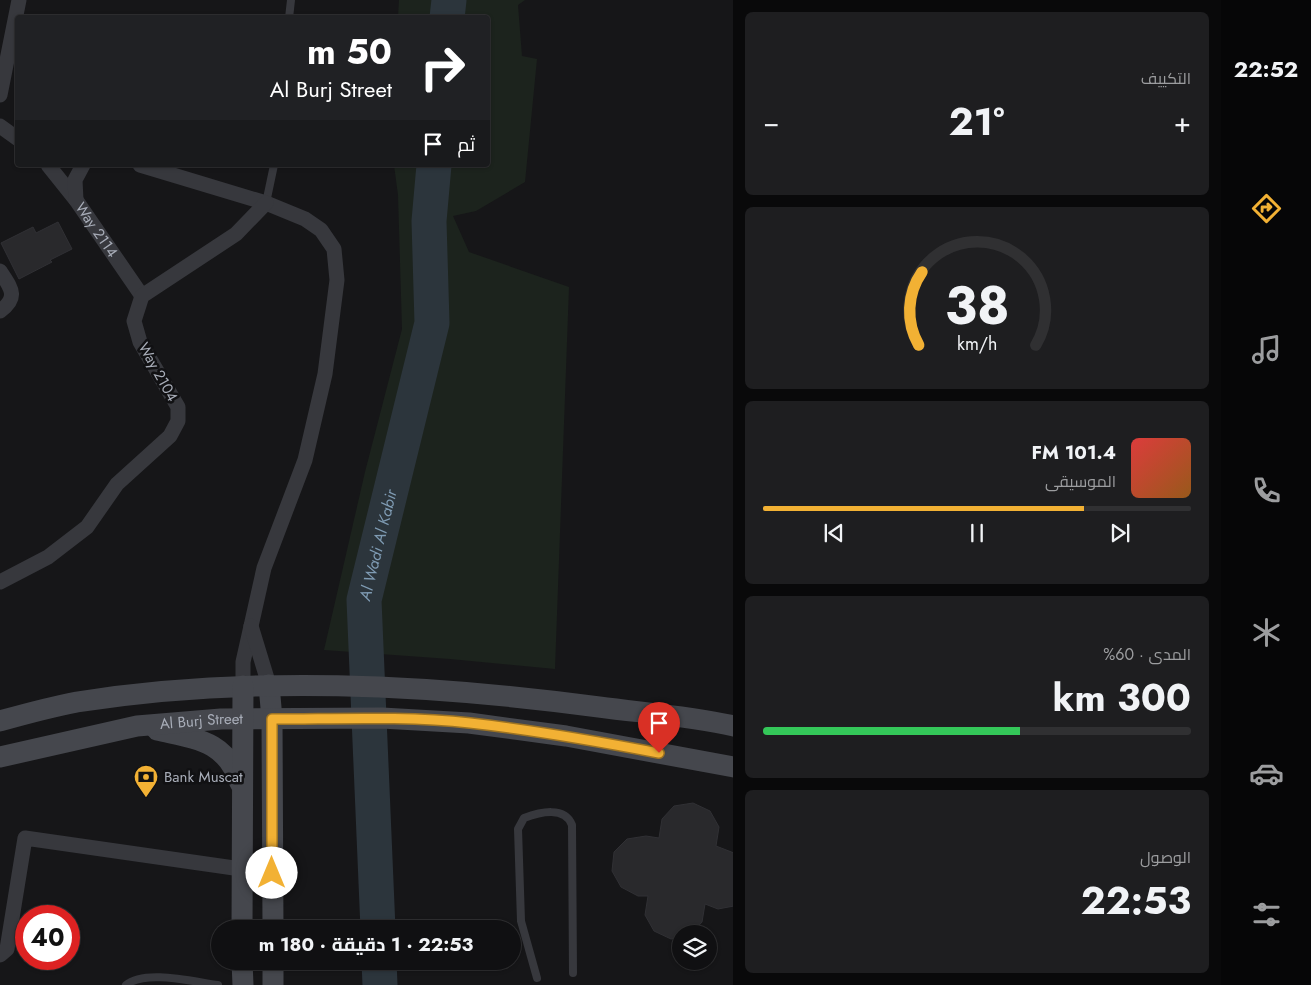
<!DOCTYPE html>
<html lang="ar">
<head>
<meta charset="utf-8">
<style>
	body { margin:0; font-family:Jost,Cairo,sans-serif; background:#1e1e20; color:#f1f3f6; direction:rtl; height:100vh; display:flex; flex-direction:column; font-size:19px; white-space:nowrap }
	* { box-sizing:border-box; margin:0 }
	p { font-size:16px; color:#9c9d9f }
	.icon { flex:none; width:28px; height:28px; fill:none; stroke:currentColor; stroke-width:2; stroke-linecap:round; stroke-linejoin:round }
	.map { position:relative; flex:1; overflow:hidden; direction:ltr }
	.side { display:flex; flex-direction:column; gap:12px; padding:12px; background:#09090a; width:488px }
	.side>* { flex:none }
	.banner { position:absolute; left:15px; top:15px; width:475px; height:152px; border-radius:5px; box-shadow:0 1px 4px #0004,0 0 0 1px #303032; direction:rtl; background:#202124; color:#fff; overflow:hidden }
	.controls { position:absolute; left:672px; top:925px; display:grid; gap:10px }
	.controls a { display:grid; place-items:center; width:45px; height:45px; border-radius:50%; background:#101012; box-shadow:0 1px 4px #0004,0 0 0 1px #303032; font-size:25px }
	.speed { position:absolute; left:15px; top:905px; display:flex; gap:10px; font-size:25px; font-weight:700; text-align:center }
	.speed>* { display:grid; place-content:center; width:65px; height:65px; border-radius:50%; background:#101012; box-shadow:0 1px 4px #0004,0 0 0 1px #303032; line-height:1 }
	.speed .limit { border:8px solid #d22; background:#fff; color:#111 }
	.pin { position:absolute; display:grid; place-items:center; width:42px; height:42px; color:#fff; margin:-51px -21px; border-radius:50% 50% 50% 0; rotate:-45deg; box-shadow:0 0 5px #0007 }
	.pin .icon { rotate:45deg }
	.me { position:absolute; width:55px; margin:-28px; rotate:0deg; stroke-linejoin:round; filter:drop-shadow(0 0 4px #0008) }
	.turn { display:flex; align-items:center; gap:18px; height:105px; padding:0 15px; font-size:22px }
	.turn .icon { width:65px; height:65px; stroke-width:2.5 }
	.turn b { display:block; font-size:35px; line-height:42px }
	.then { display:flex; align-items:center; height:48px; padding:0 15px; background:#0003; gap:10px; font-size:19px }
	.big { font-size:38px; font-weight:700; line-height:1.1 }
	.side .card { flex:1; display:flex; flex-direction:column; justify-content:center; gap:8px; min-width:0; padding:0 18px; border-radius:8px; background:#1e1e20 }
	.side .dial { align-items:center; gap:0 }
	.dial svg { height:130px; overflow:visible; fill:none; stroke:#303032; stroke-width:7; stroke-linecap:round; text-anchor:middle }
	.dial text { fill:#f1f3f6; stroke:none }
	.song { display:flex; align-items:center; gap:15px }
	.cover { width:60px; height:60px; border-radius:8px; background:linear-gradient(135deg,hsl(0 70% 55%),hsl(30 70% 35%)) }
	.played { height:5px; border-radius:2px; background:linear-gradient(90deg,#f2b134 75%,#303032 75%) }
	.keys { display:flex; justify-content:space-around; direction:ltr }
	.heat { display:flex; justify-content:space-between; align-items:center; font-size:28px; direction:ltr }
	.charge { height:8px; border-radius:4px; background:linear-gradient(90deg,#34c759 60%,#303032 0) }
	.trip { position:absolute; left:211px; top:920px; width:310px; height:50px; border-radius:25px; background:#101012; box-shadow:0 1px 4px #0004,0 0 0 1px #303032; font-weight:700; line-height:50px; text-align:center; direction:rtl }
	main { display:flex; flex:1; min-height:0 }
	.menu { display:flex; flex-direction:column; width:90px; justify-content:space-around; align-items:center; background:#060607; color:#9c9d9f }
	.menu .icon { width:35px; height:35px }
	.menu .current { color:#f2b134 }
	.menu b { font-size:22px; color:#f1f3f6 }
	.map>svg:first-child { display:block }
	.green { fill:#1c231d }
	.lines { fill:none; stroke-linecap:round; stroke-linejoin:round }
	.river { stroke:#2c353c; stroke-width:35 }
	.building { fill:#29292c; stroke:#303034 }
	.lane { stroke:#37383d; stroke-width:8 }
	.street { stroke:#37383d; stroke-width:15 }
	.secondary { stroke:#45474d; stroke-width:21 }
	.route-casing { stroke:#9d7322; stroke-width:12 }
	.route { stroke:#f2b134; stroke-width:9 }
	.labels { text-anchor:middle; stroke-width:5; stroke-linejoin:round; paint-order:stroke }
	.street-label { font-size:15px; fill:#a8adb8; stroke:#111113 }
	.poi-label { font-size:15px; fill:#a8adb8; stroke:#111113; text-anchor:start }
	.water-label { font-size:16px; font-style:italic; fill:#7f9bb3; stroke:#111113 }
</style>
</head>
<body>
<main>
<nav class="menu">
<b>22:52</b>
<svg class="icon current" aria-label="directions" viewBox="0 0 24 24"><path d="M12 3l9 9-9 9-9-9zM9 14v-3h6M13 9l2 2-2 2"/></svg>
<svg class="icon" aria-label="music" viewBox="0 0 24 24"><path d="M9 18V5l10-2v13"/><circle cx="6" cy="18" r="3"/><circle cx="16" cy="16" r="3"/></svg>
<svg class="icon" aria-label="phone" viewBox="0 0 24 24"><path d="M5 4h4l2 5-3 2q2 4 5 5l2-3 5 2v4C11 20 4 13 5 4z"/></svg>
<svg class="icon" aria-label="climate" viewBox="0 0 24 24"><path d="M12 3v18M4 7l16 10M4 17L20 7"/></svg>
<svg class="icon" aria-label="car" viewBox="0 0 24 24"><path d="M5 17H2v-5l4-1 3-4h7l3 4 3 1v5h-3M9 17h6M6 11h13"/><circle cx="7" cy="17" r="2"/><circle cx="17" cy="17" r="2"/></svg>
<svg class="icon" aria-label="filters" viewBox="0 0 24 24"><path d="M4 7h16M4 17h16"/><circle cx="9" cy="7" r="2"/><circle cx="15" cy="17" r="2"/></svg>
</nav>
<section class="side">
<div class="card"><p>التكييف</p>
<div class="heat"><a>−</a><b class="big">21°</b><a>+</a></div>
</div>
<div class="card dial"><svg viewBox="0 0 100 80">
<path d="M14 69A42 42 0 1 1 86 69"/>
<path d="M14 69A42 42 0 0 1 16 24" stroke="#f2b134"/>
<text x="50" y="56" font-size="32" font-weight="700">38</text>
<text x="50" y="72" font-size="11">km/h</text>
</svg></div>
<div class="card">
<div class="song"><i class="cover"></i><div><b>101.4 FM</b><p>الموسيقى</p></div></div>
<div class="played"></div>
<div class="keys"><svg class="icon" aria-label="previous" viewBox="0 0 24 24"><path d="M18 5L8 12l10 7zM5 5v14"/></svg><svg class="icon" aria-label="pause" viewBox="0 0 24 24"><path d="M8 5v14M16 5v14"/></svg><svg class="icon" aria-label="next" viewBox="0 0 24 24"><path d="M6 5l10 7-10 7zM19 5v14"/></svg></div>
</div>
<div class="card"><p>المدى · 60%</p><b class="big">300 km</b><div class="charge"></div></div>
<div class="card"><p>الوصول</p><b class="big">22:53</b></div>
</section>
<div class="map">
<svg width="734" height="985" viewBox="0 0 734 985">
	<rect width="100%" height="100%" fill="#161618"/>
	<path class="green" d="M 399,0 L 525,0 L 518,5 L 522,56 L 537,59 L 525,182 L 476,211 L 453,216 L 469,252 L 569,287 L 555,669 L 450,659 L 324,650 L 365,472 L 402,329 L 398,195 L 394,165 L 488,165 L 488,18 L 398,17 Z"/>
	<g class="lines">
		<g class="river">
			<path d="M 447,18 L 449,0"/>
			<path id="s1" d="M 378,929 L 364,600 L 432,323 L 429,221 L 434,165"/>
			<path d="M 379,961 L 380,985"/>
		</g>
	</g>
	<g class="building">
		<path d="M 58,222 L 72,249 L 50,260 L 52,262 L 19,279 L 1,243 L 33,227 L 36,233 Z"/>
		<path d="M 693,803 L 710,811 L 719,827 L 716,846 L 734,853 L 734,906 L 718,909 L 705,904 L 702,922 L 691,934 L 681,934 L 681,937 L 671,939 L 654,931 L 645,915 L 648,896 L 638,896 L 621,887 L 612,871 L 614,852 L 627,839 L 646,836 L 659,838 L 662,819 L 674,806 Z"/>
	</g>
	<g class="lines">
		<g class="lane">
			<path d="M 289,18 L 291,0"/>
			<path d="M 266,203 L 274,165"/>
			<path d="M 537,978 L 521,921 L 518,829 L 524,818 C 540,812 565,806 572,825 L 573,973"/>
			<path d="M 126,985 C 145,969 194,982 218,985"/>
		</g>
		<g class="street">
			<path d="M 0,95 L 19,0"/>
			<path d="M 0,126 L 18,139"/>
			<path id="s2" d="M 48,165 L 76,200 L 142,296"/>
			<path d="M 140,165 L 266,203 L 305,219 L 321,230 L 334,249 L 337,280 L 325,374 L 305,460 L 264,568 L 243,662 L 243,686"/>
			<path d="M 76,200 L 75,180 L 83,165"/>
			<path d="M 0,271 C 10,287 20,297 0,311"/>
			<path d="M 0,582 L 48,557 L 87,527 L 117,484 L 170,436 L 178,421 L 178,407 L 140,342 L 134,321 L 142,296 L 236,234 L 266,203"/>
			<path d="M 251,626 L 269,685"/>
			<path d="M 0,955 L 7,949 L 25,838 L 241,869"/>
		</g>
		<g class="secondary">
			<path d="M 269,685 L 272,719 L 273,929"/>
			<path d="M 0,721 C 25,714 51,707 77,702 C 249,675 427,684 599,707 C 644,713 690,716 734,726"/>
			<path d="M 157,730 C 196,739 226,740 240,783"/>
			<path id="s3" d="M 0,757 L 137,726 L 221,719 L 382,718 L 469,723 L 566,736 L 734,767"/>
			<path d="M 242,929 L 243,686"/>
			<path d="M 242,961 L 243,985"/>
			<path d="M 273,961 L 273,985"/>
		</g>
	</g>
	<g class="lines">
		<defs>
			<path id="route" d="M 272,873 L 272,719 C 338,719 405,716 470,723 C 534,730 596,741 659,753"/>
		</defs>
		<use href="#route" class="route-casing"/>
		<use href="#route" class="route"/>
	</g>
	<defs>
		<symbol id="bank-pin" viewBox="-11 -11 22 30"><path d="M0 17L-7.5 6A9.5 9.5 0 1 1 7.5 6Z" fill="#f2b134" stroke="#111113"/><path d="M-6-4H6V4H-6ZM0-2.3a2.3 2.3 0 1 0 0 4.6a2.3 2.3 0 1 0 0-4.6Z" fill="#111"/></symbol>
	</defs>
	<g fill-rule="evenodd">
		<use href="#bank-pin" x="132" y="763" width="28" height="38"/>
	</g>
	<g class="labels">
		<g class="street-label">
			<text dy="5" stroke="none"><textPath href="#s2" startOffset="81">Way 2114</textPath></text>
			<text transform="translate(158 372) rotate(61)" y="5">Way 2104</text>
			<text dy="5" stroke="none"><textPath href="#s3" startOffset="205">Al Burj Street</textPath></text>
		</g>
		<g class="poi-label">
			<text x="164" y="782">Bank Muscat</text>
		</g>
		<g class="water-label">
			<text dy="6" stroke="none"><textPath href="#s1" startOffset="386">Al Wadi Al Kabir</textPath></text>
		</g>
	</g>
</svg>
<div class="controls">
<a><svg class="icon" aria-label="layers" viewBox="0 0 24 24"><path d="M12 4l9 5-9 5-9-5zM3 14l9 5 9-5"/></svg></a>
</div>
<div class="speed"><div class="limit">40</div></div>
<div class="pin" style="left:659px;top:753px;background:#d93025"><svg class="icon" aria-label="arrive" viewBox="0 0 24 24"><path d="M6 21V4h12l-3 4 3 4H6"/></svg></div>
<svg class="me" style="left:272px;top:873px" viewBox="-20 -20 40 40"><circle r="19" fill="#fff"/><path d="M0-13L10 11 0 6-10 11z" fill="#f2b134"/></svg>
<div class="trip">22:53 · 1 دقيقة · 180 m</div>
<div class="banner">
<div class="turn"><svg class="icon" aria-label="right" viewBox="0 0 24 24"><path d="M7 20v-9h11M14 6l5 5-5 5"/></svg><div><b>50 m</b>Al Burj Street</div></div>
<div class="then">ثم<svg class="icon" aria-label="arrive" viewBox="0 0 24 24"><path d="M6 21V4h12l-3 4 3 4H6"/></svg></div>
</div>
</div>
</main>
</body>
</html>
